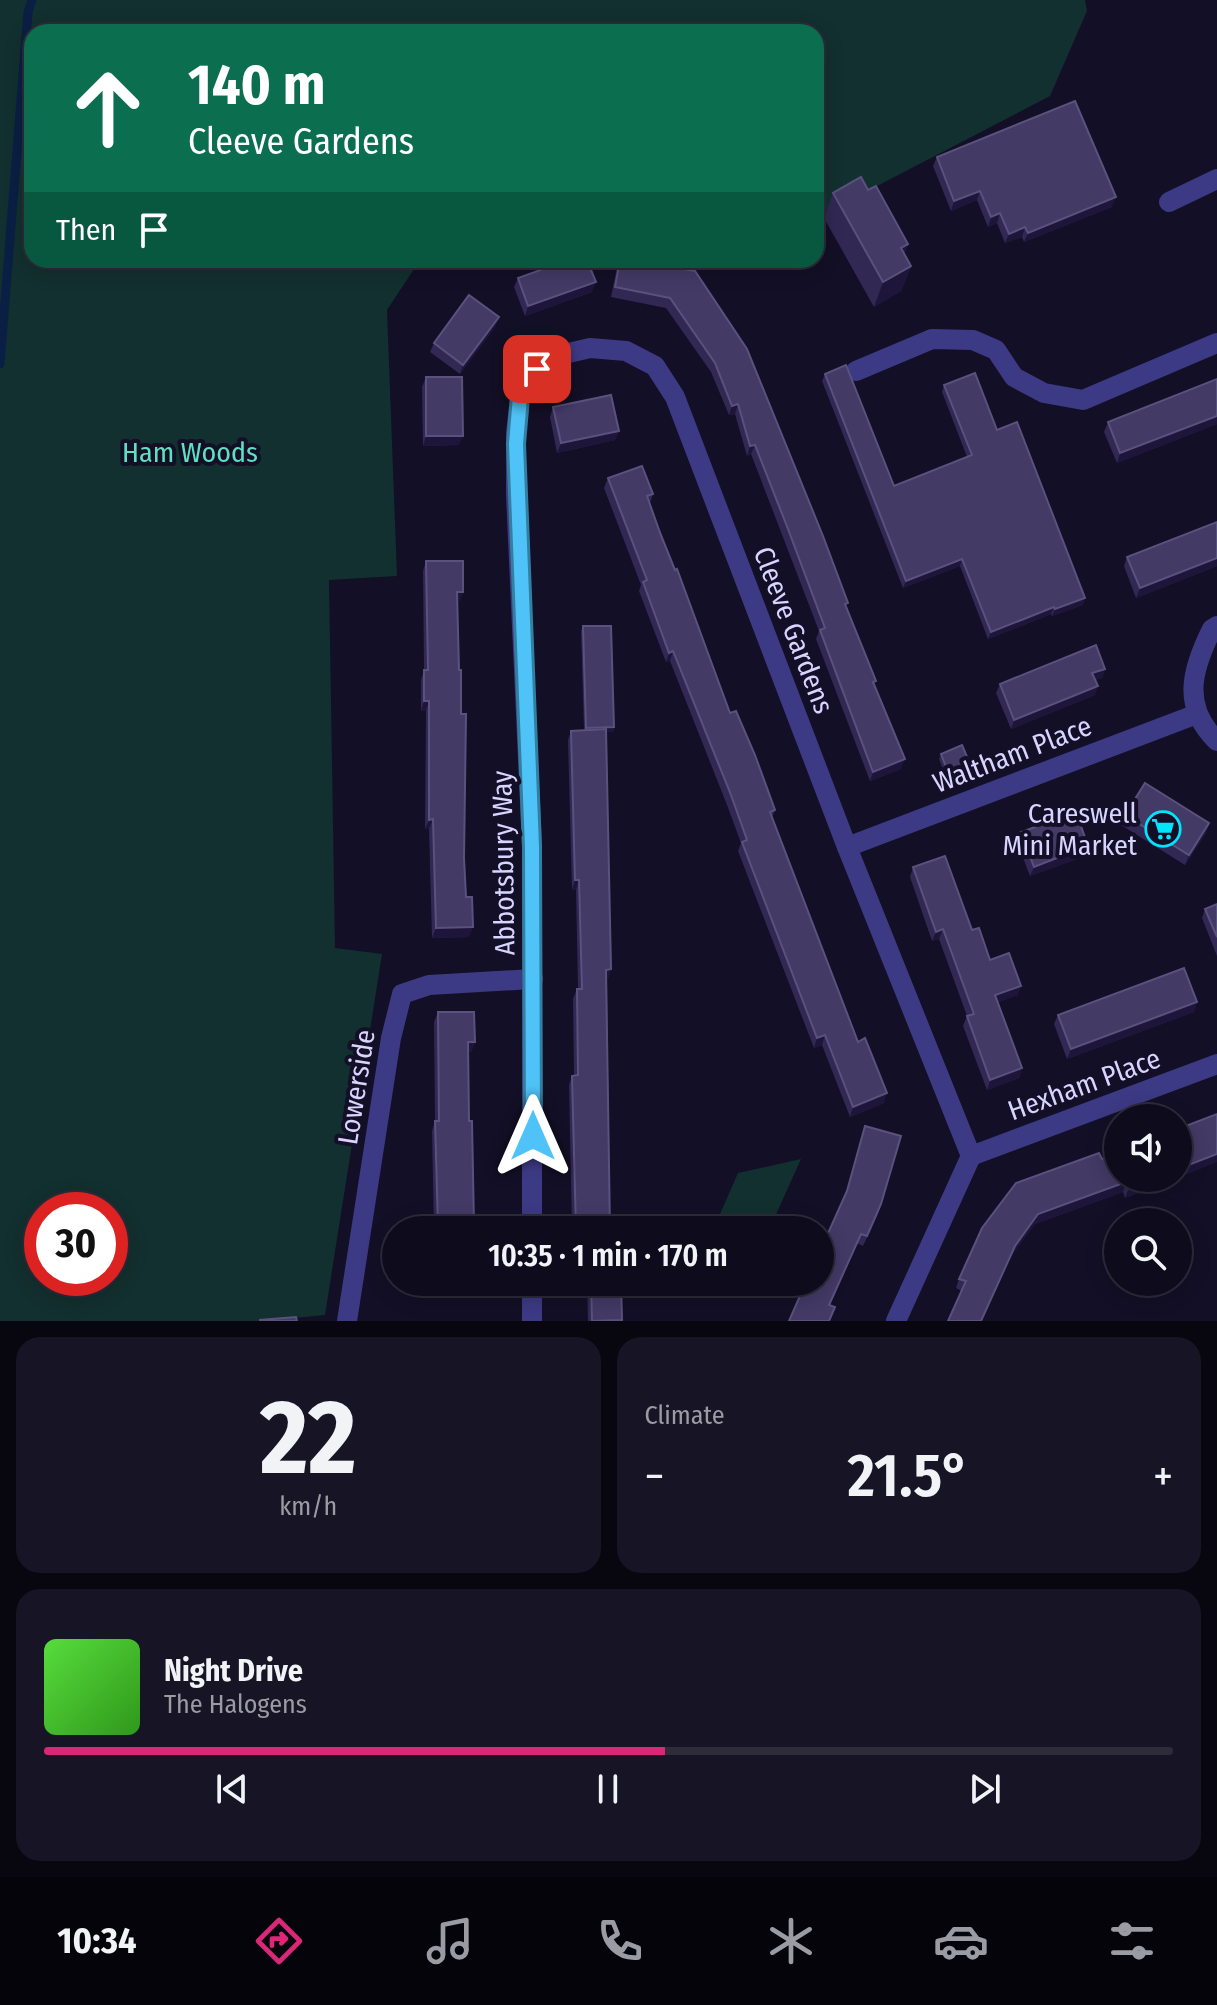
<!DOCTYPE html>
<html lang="en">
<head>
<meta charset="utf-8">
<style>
	body { margin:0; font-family:"Fira Sans Condensed",sans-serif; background:#171425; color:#f1f3f6; height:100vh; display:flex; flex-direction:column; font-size:30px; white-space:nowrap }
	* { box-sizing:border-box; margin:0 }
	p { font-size:26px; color:#9b9ba3 }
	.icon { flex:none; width:44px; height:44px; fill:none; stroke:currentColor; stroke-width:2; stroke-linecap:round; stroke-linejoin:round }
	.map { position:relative; height:1321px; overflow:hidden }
	.sheet { display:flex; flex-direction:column; gap:16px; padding:16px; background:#08060f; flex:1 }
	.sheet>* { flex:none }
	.guide { position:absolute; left:24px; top:24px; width:800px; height:244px; border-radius:24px; box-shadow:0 4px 20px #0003,0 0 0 2px #2e2b3b; background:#0b6e4f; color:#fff; overflow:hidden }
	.fabs { position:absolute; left:1104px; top:1104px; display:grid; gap:16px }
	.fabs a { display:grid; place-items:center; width:88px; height:88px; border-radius:50%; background:#0e0b1c; box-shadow:0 4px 20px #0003,0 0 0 2px #2e2b3b; font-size:40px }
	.speed { position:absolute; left:24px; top:1192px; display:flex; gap:16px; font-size:40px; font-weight:700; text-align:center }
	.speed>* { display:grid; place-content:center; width:104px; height:104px; border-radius:50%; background:#0e0b1c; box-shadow:0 4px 20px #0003,0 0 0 2px #2e2b3b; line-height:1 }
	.speed .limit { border:12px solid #d22; background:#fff; color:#111 }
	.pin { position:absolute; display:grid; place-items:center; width:68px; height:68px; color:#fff; margin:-34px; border-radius:16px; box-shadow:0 4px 12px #0006 }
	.me { position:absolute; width:88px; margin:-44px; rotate:0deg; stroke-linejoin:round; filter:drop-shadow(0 0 6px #0008) }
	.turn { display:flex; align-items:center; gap:28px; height:168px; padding:0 32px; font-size:36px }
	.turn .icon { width:104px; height:104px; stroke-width:2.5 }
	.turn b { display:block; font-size:56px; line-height:68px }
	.then { display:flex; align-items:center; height:76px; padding:0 32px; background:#0003; gap:16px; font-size:30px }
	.big { font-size:60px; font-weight:600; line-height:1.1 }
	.sheet .card { flex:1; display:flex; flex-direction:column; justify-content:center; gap:12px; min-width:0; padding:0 28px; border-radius:24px; background:#171425 }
	.sheet .dial { align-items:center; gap:0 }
	.dial b { font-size:104px; line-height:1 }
	.song { display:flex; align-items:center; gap:24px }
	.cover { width:96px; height:96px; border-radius:12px; background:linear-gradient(135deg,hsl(110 70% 55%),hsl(110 70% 35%)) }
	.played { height:8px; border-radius:4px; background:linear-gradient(90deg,#db2777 55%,#2e2b3b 55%) }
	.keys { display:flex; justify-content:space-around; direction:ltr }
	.heat { display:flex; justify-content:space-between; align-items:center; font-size:44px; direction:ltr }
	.sheet .tiles { flex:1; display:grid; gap:16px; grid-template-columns:1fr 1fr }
	.card:last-child { grid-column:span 2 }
	.trip { position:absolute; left:382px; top:1216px; width:452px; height:80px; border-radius:40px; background:#0e0b1c; box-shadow:0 4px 20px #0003,0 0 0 2px #2e2b3b; font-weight:600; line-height:80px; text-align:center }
	.menu { display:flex; height:128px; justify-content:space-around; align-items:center; background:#06040b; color:#9b9ba3 }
	.menu .icon { width:56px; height:56px }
	.menu .on { color:#db2777 }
	.menu b { font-size:36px; color:#f1f3f6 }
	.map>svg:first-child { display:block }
	.green { fill:#12302f; fill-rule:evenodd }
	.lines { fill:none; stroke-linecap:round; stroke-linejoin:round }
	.stream { stroke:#0a1f44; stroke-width:9 }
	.minor { stroke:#3d3a85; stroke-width:20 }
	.wall { fill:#312854 }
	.shaded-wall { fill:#1d163a }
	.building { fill:#433a66; stroke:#5a527e; stroke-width:2 }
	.route-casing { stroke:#337fa1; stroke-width:20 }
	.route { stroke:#4fc3f7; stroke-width:14 }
	.labels { text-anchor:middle; stroke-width:8; stroke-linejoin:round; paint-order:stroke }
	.park-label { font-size:28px; fill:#5fe0c0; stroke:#130f26 }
	.street-label { font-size:28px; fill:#d9d4ff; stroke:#130f26 }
	.poi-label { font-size:28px; fill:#d9d4ff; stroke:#130f26; text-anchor:end }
</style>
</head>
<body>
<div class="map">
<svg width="1217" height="1321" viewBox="0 0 1217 1321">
	<rect width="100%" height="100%" fill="#130f26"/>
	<g class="green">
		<path d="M 0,0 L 1085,0 L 1087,11 L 1050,96 L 831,210 L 816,211 L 816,32 L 32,32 L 32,260 L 420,260 L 387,310 L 397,576 L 329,580 L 335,948 L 382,954 L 325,1315 L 264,1321 L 0,1321 ZM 42,1210 L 110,1210 L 110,1278 L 42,1278 Z"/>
		<path d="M 801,1159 L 769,1230 L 713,1230 L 738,1173 Z"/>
	</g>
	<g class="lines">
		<path class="stream" d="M 0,364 L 28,12 L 32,0"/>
		<g class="minor">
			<path d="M 1169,202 L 1217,179"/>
			<path d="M 856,371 L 932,339 L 973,340 L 996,350 L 1014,377 L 1044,393 L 1083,400 L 1217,343"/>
			<path d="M 1217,626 L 1212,629 C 1192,669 1181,706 1217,741"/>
			<path d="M 847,847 L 1197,714"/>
			<path d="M 971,1156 L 1217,1064"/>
			<path d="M 532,1230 L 532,847 L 516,495 L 516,433 L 520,397 L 537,369 L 560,355 L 590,348 L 626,351 L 655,366 L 675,397 L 847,847 L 971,1156"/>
			<path d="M 532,1282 L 532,1321"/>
			<path d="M 347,1321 L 391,1038 L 402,994 L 429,985 L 533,979"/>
			<path d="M 896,1321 L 971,1156"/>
		</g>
	</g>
	<g class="wall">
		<path d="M 937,157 L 1112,207 L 1024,242 L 1022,237 L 1005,243 L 997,223 L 988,227 L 977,200 L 951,211 L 933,166 Z"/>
		<path d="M 868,190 L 908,244 L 904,255 L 911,266 L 901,291 L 874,307 L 824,218 L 833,193 Z"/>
		<path d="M 619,260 L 695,271 L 846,607 L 875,685 L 901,769 L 870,781 L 816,639 L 819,631 L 751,454 L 747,456 L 735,414 L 729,415 L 711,372 L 666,308 L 611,297 L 617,267 Z"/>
		<path d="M 518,278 L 592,292 L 525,316 L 514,287 Z"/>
		<path d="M 495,327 L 460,374 L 430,352 L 434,343 Z"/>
		<path d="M 825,374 L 894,486 L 967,457 L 942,392 L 944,385 L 997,430 L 1083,605 L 1052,616 L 1051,614 L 988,639 L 960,566 L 903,588 L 822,381 Z"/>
		<path d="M 426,377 L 459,445 L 423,446 L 422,387 Z"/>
		<path d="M 1217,379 L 1217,424 L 1117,463 L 1104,432 L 1108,422 Z"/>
		<path d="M 553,407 L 619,431 L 615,440 L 557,453 L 550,417 Z"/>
		<path d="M 608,478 L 653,494 L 650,503 L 730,713 L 775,810 L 772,818 L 858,1042 L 884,1103 L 850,1117 L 822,1045 L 814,1048 L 738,851 L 741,843 L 727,805 L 670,661 L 666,662 L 639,591 L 641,585 L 604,488 Z"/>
		<path d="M 1217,522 L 1217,566 L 1136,598 L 1124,566 L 1127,557 Z"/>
		<path d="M 426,561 L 460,601 L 457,601 L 459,670 L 461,714 L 464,858 L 469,937 L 432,938 L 429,829 L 425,829 L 426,711 L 421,711 L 421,680 L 424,670 L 423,571 Z"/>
		<path d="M 583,626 L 614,727 L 613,732 L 606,732 L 611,969 L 608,979 L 607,979 L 610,1230 L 572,1230 L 569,1085 L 572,1076 L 574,1076 L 573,999 L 577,989 L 578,989 L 576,890 L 572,890 L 568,740 L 571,731 L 584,730 L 581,631 Z"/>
		<path d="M 1105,669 L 1102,678 L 1095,680 L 1095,695 L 1011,729 L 996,693 L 1000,684 Z"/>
		<path d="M 941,754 L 971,776 L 949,785 L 939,759 Z"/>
		<path d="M 1125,815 L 1209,823 L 1206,833 L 1185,865 L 1121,825 Z"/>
		<path d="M 1021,832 L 1085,856 L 1030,876 L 1017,842 Z"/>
		<path d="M 913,867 L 972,930 L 990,960 L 1018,995 L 998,1002 L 1022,1068 L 1019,1078 L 987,1090 L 963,1026 L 967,1016 L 939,939 L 932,941 L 910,877 Z"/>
		<path d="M 1217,904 L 1217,956 L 1202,918 L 1205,909 Z"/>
		<path d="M 1197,1002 L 1194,1012 L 1067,1059 L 1054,1024 L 1058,1015 Z"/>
		<path d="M 438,1012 L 475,1042 L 471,1052 L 468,1052 L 469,1121 L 473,1230 L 434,1230 L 432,1131 L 435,1121 L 434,1022 Z"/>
		<path d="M 865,1126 L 881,1204 L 878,1214 L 863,1246 L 857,1243 L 830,1305 L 835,1307 L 829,1321 L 789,1321 L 845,1196 Z"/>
		<path d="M 1102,1159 L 1177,1178 L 1125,1198 L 1123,1192 L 1035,1224 L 1011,1256 L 962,1291 L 956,1288 L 959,1279 Z"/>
		<path d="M 587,1282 L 621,1282 L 622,1321 L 588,1321 Z"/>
	</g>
	<g class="shaded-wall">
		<path d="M 980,191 L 977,200 L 951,211 L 954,201 Z"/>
		<path d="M 1116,197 L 1112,207 L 1024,242 L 1028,233 Z"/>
		<path d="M 1000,213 L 997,223 L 988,227 L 991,217 Z"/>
		<path d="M 1025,227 L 1022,237 L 1005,243 L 1009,234 Z"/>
		<path d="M 908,244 L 899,269 L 901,248 Z"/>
		<path d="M 911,266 L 901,291 L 874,307 L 883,282 Z"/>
		<path d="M 596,282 L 592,292 L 525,316 L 528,306 Z"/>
		<path d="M 499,317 L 495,327 L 460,374 L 463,365 Z"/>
		<path d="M 738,404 L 735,414 L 729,415 L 732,406 Z"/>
		<path d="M 1217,416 L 1217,424 L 1117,463 L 1120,453 Z"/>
		<path d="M 619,431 L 615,440 L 557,453 L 561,443 Z"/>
		<path d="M 426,436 L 463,436 L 459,445 L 423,446 Z"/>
		<path d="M 755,445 L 751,454 L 747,456 L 750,446 Z"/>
		<path d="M 1217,558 L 1217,566 L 1136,598 L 1140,588 Z"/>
		<path d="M 962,559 L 960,566 L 903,588 L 906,581 Z"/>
		<path d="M 457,592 L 463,592 L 460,601 L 454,601 Z"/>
		<path d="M 1085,598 L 1083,605 L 1052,616 L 1055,609 Z"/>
		<path d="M 1054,607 L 1051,614 L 988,639 L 991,632 Z"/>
		<path d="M 673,651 L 670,661 L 666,662 L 669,653 Z"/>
		<path d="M 1105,669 L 1102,678 L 1089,682 L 1092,673 Z"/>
		<path d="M 1098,686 L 1095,695 L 1011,729 L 1014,720 Z"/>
		<path d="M 424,701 L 429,701 L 426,711 L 421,711 Z"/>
		<path d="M 614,727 L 613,732 L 584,733 L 586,728 Z"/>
		<path d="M 905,759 L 901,769 L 870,781 L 873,772 Z"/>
		<path d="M 973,771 L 971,776 L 949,785 L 951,780 Z"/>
		<path d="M 433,819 L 429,829 L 425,829 L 429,820 Z"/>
		<path d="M 1209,823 L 1206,833 L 1185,865 L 1189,855 Z"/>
		<path d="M 1088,846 L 1085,856 L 1030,876 L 1034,867 Z"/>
		<path d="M 575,880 L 579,880 L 576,890 L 572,890 Z"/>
		<path d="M 473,927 L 469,937 L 432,938 L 436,928 Z"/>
		<path d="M 943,929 L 939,939 L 932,941 L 936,932 Z"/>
		<path d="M 611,969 L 608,979 L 603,979 L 606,970 Z"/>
		<path d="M 1021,986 L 1018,995 L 992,1005 L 995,995 Z"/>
		<path d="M 1197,1002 L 1194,1012 L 1067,1059 L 1071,1049 Z"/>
		<path d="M 825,1035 L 822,1045 L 814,1048 L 817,1038 Z"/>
		<path d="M 468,1042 L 475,1042 L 471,1052 L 465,1052 Z"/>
		<path d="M 1022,1068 L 1019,1078 L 987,1090 L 990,1080 Z"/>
		<path d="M 887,1093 L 884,1103 L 850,1117 L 853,1107 Z"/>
		<path d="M 1217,1154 L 1217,1162 L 1178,1178 L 1178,1169 Z"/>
		<path d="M 1156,1178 L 1177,1178 L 1125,1198 L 1129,1188 Z"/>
		<path d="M 1126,1182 L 1123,1192 L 1035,1224 L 1011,1256 L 981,1321 L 1015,1246 L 1038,1214 Z"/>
		<path d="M 438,1226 L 474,1226 L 473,1230 L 436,1230 Z"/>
	</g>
	<g class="building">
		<path d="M 1075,101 L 1116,197 L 1028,233 L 1025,227 L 1009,234 L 1000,213 L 991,217 L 980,191 L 954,201 L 937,157 Z"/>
		<path d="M 861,177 L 868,190 L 876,186 L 908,244 L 901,248 L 911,266 L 883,282 L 833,193 Z"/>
		<path d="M 568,260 L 587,260 L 596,282 L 528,306 L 518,278 Z"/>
		<path d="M 620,260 L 633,260 L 695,271 L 747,349 L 823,536 L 848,603 L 845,604 L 876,681 L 873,682 L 905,759 L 873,772 L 820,630 L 825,628 L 788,529 L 755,445 L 750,446 L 738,404 L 732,406 L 715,363 L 670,298 L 615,287 Z"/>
		<path d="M 469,295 L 499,317 L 463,365 L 434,343 Z"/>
		<path d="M 846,365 L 894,486 L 972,455 L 944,385 L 975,373 L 997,430 L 1017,422 L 1085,598 L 1055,609 L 1054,607 L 991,632 L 962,559 L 906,581 L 825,374 Z"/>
		<path d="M 426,377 L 462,377 L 463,436 L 426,436 Z"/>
		<path d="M 1217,379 L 1217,416 L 1120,453 L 1108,422 Z"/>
		<path d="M 611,395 L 619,431 L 561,443 L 553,407 Z"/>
		<path d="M 642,466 L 653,494 L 647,496 L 660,533 L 675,570 L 677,569 L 730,713 L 736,711 L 755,755 L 775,810 L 770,812 L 858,1042 L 865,1038 L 887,1093 L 853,1107 L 825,1035 L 817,1038 L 742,842 L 747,840 L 731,795 L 673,651 L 669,653 L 643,582 L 647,580 L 608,478 Z"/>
		<path d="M 1217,522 L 1217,558 L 1140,588 L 1127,557 Z"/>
		<path d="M 426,561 L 463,561 L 463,592 L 457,592 L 459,670 L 461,670 L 461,714 L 466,714 L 464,858 L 466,897 L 472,897 L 473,927 L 436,928 L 433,819 L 429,820 L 429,701 L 424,701 L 424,670 L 428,670 Z"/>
		<path d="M 583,626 L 611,626 L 614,727 L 586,728 Z"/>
		<path d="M 1096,645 L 1105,669 L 1092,673 L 1098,686 L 1014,720 L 1000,684 Z"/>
		<path d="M 606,729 L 611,969 L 606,970 L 610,1230 L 576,1230 L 572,1076 L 578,1075 L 577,989 L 582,989 L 579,880 L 575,880 L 571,731 Z"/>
		<path d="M 962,745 L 973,771 L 951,780 L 941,754 Z"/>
		<path d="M 1145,783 L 1209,823 L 1189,855 L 1125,815 Z"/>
		<path d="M 1076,812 L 1088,846 L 1034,867 L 1021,832 Z"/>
		<path d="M 945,856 L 972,930 L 979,928 L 990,960 L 1009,953 L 1021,986 L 995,995 L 1022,1068 L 990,1080 L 967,1016 L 974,1014 L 943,929 L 936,932 L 913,867 Z"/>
		<path d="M 1217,904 L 1217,937 L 1205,909 Z"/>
		<path d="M 1184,968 L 1197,1002 L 1071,1049 L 1058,1015 Z"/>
		<path d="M 438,1012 L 474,1012 L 475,1042 L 468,1042 L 469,1121 L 472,1121 L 474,1226 L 438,1226 L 435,1121 L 439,1121 Z"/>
		<path d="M 1217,1114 L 1217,1154 L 1178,1169 L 1178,1129 Z"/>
		<path d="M 865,1126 L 901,1136 L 881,1204 L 867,1236 L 861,1234 L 829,1305 L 835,1307 L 829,1321 L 789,1321 L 806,1282 L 820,1282 L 820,1251 L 847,1191 Z"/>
		<path d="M 1099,1153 L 1102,1159 L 1118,1153 L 1118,1178 L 1156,1178 L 1129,1188 L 1126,1182 L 1038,1214 L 1015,1246 L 981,1321 L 948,1321 L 966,1281 L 959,1279 L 982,1228 L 1016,1183 Z"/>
		<path d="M 591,1282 L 621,1282 L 622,1320 L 592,1321 Z"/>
		<path d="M 296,1317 L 297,1321 L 260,1321 L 260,1320 Z"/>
	</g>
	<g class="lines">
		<defs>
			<path id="route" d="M 533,1136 L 532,847 L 516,444 L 520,397 L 537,369"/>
		</defs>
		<use href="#route" class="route-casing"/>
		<use href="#route" class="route"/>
	</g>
	<defs>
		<symbol id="supermarket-ring" viewBox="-11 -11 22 22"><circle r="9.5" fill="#130f26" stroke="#00e5ff" stroke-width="1.5"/><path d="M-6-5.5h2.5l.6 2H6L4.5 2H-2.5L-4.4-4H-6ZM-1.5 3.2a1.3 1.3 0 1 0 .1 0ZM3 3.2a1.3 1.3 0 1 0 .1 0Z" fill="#00e5ff"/></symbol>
	</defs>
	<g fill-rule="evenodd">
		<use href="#supermarket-ring" x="1143" y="809" width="40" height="40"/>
	</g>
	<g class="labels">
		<g class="park-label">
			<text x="190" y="462">Ham Woods</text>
		</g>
		<g class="street-label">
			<text transform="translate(794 630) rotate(69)" y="10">Cleeve Gardens</text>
			<text transform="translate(1012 754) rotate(-21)" y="10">Waltham Place</text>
			<text transform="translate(503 863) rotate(-91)" y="10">Abbotsbury Way</text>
			<text transform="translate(1084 1084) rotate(-20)" y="10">Hexham Place</text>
			<text transform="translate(356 1087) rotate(-81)" y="10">Lowerside</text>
		</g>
		<g class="poi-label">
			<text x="1137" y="823">Careswell<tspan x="1137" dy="32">Mini Market</tspan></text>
		</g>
	</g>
</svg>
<div class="fabs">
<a><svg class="icon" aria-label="sound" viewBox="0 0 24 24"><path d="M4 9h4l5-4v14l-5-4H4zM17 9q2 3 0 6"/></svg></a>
<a><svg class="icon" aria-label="search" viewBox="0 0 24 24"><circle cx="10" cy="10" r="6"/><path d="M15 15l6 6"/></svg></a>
</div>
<div class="speed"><div class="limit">30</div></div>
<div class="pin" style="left:537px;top:369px;background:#d93025"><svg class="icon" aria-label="arrive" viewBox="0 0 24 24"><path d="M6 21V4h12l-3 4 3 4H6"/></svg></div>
<svg class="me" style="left:533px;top:1136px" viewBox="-20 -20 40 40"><path d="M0-17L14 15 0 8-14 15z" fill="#4fc3f7" stroke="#fff" stroke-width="4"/></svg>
<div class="trip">10:35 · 1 min · 170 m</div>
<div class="guide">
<div class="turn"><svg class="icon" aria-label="ahead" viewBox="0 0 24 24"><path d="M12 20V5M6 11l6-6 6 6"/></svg><div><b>140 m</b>Cleeve Gardens</div></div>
<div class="then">Then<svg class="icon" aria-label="arrive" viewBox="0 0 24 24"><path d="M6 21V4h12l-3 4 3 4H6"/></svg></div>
</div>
</div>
<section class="sheet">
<div class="tiles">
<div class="card dial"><b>22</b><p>km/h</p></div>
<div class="card"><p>Climate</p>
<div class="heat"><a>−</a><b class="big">21.5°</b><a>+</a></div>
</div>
<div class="card">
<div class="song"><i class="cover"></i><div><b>Night Drive</b><p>The Halogens</p></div></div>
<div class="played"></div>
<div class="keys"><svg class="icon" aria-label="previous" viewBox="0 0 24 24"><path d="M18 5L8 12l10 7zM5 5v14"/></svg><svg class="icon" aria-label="pause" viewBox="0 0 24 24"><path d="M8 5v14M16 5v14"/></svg><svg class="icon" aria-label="next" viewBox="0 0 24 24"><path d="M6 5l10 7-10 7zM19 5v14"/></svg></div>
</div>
</div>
</section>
<nav class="menu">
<b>10:34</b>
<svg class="icon on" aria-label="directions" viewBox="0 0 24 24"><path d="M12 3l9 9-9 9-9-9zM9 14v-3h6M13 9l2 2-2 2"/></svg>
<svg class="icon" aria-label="music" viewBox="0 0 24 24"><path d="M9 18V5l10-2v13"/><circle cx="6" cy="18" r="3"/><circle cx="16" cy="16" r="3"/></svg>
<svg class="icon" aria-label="phone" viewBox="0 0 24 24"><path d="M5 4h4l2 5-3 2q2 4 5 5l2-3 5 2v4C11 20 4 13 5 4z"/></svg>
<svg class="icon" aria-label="climate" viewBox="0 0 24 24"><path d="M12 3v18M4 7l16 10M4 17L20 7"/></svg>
<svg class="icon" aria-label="car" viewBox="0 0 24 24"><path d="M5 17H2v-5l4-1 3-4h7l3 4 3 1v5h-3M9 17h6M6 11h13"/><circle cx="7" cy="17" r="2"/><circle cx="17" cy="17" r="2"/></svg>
<svg class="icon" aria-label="filters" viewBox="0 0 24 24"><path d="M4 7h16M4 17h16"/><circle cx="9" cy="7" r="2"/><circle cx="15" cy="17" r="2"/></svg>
</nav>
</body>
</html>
